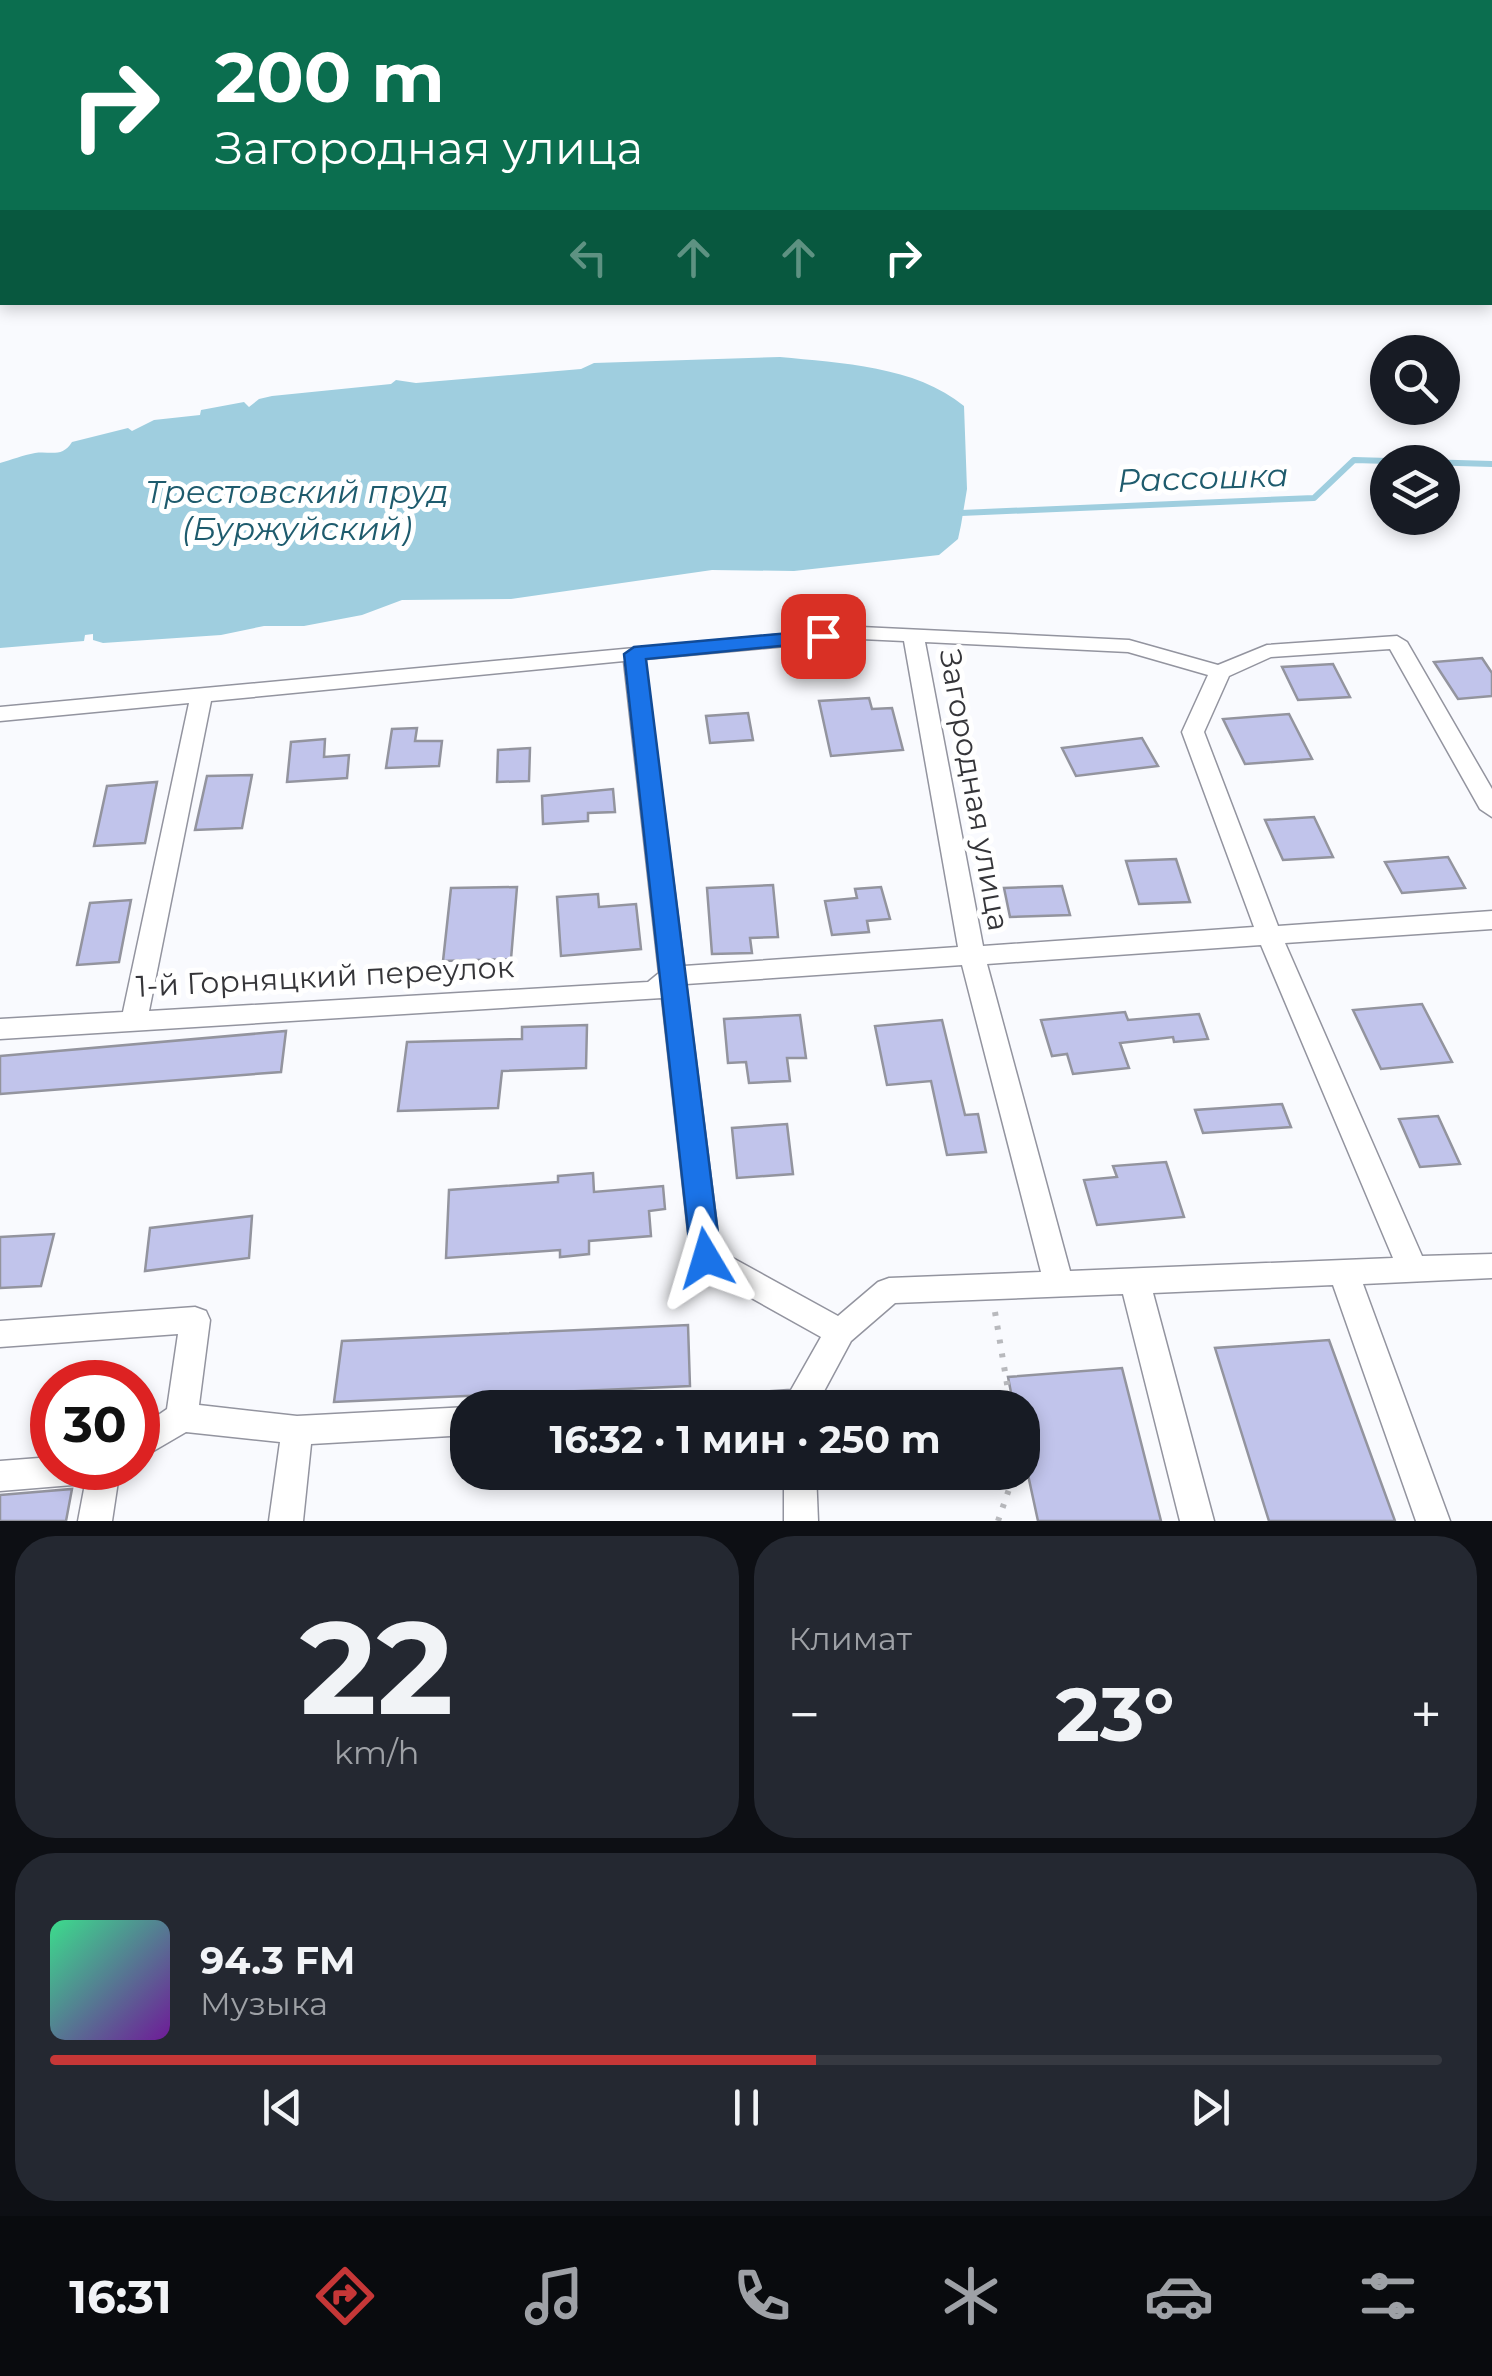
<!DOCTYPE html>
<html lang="ru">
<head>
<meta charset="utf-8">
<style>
	body { margin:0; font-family:Montserrat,sans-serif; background:#242831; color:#f1f3f6; height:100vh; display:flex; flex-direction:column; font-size:38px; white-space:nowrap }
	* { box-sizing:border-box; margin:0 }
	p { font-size:32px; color:#9ea1a6 }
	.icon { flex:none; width:55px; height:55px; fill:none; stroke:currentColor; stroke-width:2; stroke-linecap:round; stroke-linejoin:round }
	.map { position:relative; height:1521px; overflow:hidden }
	.details { display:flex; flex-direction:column; gap:15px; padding:15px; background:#0d0f14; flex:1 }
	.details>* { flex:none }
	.hud { position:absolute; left:0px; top:0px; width:1492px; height:305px; box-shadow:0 5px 15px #0003; background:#0b6e4f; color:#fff; overflow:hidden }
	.tools { position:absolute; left:1370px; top:335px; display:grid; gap:20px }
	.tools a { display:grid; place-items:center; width:90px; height:90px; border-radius:50%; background:#171b24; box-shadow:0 5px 15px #0003; font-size:50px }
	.speed { position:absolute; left:30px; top:1360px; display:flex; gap:20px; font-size:50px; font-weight:700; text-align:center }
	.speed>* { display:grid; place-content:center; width:130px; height:130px; border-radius:50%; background:#171b24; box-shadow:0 5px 15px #0003; line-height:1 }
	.speed .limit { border:15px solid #d22; background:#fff; color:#111 }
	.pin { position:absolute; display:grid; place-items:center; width:85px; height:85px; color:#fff; margin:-42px; border-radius:20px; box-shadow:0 5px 15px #0006 }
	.me { position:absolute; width:110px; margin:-55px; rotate:353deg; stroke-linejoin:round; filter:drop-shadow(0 0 8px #0008) }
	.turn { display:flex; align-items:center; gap:35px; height:210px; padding:0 50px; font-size:45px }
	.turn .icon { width:130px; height:130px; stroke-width:2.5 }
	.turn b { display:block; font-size:70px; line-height:85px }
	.lanes { display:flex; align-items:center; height:95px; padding:0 50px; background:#0003; justify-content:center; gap:50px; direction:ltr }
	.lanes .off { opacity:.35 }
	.big { font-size:75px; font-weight:700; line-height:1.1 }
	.details .tile { flex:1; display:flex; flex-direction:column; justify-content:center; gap:15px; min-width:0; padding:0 35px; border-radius:40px; background:#242831 }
	.details .dial { align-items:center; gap:0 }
	.dial b { font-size:130px; line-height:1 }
	.song { display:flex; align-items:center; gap:30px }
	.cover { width:120px; height:120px; border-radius:15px; background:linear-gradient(135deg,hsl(150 70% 55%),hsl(280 70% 35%)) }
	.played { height:10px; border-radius:5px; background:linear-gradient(90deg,#c63737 55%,#363941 55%) }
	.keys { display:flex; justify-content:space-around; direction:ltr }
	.heat { display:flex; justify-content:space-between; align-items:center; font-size:55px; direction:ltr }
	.details .tiles { flex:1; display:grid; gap:15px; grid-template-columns:1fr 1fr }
	.tile:last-child { grid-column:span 2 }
	.trip { position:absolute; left:450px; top:1390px; width:590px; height:100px; border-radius:40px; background:#171b24; box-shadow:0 5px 15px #0003; font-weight:700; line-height:100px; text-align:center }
	.dock { display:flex; height:160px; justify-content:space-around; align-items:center; background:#090b0e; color:#9ea1a6 }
	.dock .icon { width:70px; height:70px }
	.dock .current { color:#c63737 }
	.dock b { font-size:45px; color:#f1f3f6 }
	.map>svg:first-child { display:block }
	.water { fill:#9fcedf }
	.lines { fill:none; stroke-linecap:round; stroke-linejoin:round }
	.stream { stroke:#9fcedf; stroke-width:6 }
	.building { fill:#c1c4eb; stroke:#93949e; stroke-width:2.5 }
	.minor-casing { stroke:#93949f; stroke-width:3 }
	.tertiary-casing { stroke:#93949f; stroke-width:2 }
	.path { stroke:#b8b9bd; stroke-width:6; stroke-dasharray:4 10; stroke-linecap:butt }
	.minor { fill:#fff; fill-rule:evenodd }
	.tertiary { fill:#fff; fill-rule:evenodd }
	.route { fill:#1a73e8; stroke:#114b97; stroke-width:2.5 }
	.labels { text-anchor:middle; stroke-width:10; stroke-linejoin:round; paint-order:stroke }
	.street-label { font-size:30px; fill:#353539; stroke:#fff }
	.water-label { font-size:32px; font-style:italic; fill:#1e5b6d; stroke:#fff }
</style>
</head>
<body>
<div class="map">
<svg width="1492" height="1521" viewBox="0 0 1492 1521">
	<rect width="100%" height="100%" fill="#f9fafe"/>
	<path class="water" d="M 780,357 C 840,363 916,366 964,406 L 967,489 L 961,525 L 958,539 L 939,555 L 794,571 L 712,570 L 511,599 L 402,600 L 362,615 L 304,626 L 264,626 L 221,635 L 103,643 L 93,640 L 93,634 L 85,635 L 84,641 L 0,648 L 0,463 C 11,460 23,455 35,453 C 51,451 62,458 72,442 L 128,428 L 132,431 L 154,420 L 200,415 L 201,410 L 244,402 L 249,407 L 259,399 L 272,396 L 391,384 L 396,380 L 416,383 L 581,369 L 594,363 Z"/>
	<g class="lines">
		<path class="stream" d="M 961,513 L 1314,498 L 1354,460 L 1492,464"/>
	</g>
	<g class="building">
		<path d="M 1482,658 L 1492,673 L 1492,696 L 1458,699 L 1434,662 Z"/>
		<path d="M 1333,664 L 1350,697 L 1298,700 L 1282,667 Z"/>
		<path d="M 869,698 L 872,709 L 892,708 L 903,750 L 831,756 L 819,701 Z"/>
		<path d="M 748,713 L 753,740 L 710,743 L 706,716 Z"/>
		<path d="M 1289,714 L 1312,759 L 1245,764 L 1223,719 Z"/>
		<path d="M 417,728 L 415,741 L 442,741 L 439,766 L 386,768 L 392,729 Z"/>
		<path d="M 1142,738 L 1158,766 L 1076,776 L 1062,748 Z"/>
		<path d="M 325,739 L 324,757 L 349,755 L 347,778 L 287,782 L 291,742 Z"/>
		<path d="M 530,748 L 529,781 L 497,782 L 498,750 Z"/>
		<path d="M 252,775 L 242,828 L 195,830 L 207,776 Z"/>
		<path d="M 157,782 L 145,843 L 94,846 L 107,786 Z"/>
		<path d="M 613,789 L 615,812 L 588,813 L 588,821 L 543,824 L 542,796 Z"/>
		<path d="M 1314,817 L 1333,857 L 1283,860 L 1265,820 Z"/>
		<path d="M 1448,857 L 1465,888 L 1402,893 L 1385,862 Z"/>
		<path d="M 1176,859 L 1190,902 L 1139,904 L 1126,861 Z"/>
		<path d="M 773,885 L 778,937 L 750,938 L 752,953 L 712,954 L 707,888 Z"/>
		<path d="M 1062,886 L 1070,915 L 1010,917 L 1004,888 Z"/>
		<path d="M 517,887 L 511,959 L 443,961 L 451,888 Z"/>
		<path d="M 881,887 L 890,919 L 867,921 L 869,932 L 832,935 L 825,901 L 857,898 L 855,889 Z"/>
		<path d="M 598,894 L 599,907 L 636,904 L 641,949 L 561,956 L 557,897 Z"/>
		<path d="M 131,900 L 119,962 L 77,965 L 90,903 Z"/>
		<path d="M 1422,1004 L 1452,1062 L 1381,1069 L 1353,1010 Z"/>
		<path d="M 1125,1012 L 1128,1020 L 1199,1014 L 1208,1039 L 1174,1042 L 1173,1037 L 1120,1043 L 1129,1068 L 1073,1074 L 1067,1054 L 1052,1056 L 1041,1020 Z"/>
		<path d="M 800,1015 L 806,1058 L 787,1058 L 790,1081 L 749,1083 L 746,1062 L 728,1063 L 724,1019 Z"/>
		<path d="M 942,1020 L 965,1115 L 978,1114 L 986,1152 L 947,1155 L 931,1081 L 887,1085 L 875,1026 Z"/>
		<path d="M 587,1025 L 586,1068 L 502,1071 L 498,1108 L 398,1111 L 407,1042 L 522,1039 L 522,1027 Z"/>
		<path d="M 286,1031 L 281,1072 L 0,1094 L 0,1056 Z"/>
		<path d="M 1282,1104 L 1291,1127 L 1203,1133 L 1195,1110 Z"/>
		<path d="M 1438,1116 L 1460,1164 L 1420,1167 L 1399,1119 Z"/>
		<path d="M 787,1124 L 793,1174 L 737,1178 L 732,1128 Z"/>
		<path d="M 1166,1162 L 1184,1217 L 1097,1225 L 1084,1180 L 1117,1177 L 1113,1166 Z"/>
		<path d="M 593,1173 L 594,1192 L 663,1186 L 665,1209 L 649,1211 L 651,1236 L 589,1241 L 589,1254 L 560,1257 L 560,1250 L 446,1258 L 449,1190 L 558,1182 L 558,1176 Z"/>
		<path d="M 252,1216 L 249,1258 L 145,1271 L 150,1228 Z"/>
		<path d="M 54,1234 L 41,1286 L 0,1288 L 0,1237 Z"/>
		<path d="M 688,1325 L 690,1386 L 334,1402 L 342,1341 Z"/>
		<path d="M 1329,1340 L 1395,1521 L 1269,1521 L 1215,1348 Z"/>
		<path d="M 1122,1368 L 1161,1521 L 1038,1521 L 1022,1447 L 1022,1408 L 1014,1408 L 1008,1377 Z"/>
		<path d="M 72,1489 L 66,1521 L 0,1521 L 0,1495 Z"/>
	</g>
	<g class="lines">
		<defs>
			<g id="minor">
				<path d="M 861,627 L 1129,640 L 1218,665 L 1267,645 L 1397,636 L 1407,642 L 1492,789 L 1492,817 L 1480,809 L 1390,649 L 1271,657 L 1229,676 L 1204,732 L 1278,926 L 1492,911 L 1492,929 L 1285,943 L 1422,1256 L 1492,1254 L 1492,1278 L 1363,1284 L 1450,1521 L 1416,1521 L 1333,1285 L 1153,1293 L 1214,1521 L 1180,1521 L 1123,1294 L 895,1303 L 851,1341 L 815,1408 L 717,1408 L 721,1398 L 732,1394 L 791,1390 L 821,1337 L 696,1267 L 691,1258 L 662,998 L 0,1039 L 0,1019 L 123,1012 L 189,703 L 0,721 L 0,707 ZM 861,639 L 904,641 L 958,947 L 684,966 L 645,659 ZM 925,642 L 1128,652 L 1208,675 L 1182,732 L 1254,927 L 983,946 ZM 624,661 L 659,973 L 648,982 L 149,1011 L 211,701 ZM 1261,945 L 1393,1258 L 1070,1271 L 987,964 ZM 962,965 L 1041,1272 L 889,1278 L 878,1282 L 838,1316 L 720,1251 L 686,984 Z"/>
				<path d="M 195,1307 L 206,1311 L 210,1320 L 199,1405 L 297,1416 L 468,1407 L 468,1435 L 311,1444 L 303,1521 L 269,1521 L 280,1442 L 186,1432 L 138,1460 L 138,1429 L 167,1409 L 178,1334 L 0,1347 L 0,1321 Z"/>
				<path d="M 52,1457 L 52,1468 L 120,1468 L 112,1521 L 78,1521 L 85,1484 L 0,1491 L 0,1461 Z"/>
				<path d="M 784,1472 L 816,1472 L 818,1521 L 784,1521 Z"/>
			</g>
			<g id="tertiary">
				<rect x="1490" y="85" width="2" height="10"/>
				<path d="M 0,227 L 2,228 L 2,239 L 0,239 Z"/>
			</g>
		</defs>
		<use href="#minor" class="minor-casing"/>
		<use href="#tertiary" class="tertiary-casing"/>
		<g class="path">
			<path d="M 995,1312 L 1011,1408"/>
			<path d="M 966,1408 L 1011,1404"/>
			<path d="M 998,1521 L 1015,1472"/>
		</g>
		<use href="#minor" class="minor"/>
		<use href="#tertiary" class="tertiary"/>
	</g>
	<path class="route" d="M 823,630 L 834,636 L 831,641 L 646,659 L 721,1258 L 716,1266 L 706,1270 L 696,1266 L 691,1258 L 624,654 L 634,647 Z"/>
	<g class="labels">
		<g class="street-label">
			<text transform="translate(974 790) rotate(80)" y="10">Загородная улица</text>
			<text transform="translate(325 977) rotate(-3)" y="10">1-й Горняцкий переулок</text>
		</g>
		<g class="water-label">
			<text transform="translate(1203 478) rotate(-2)" y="11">Рассошка</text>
			<text x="297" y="503">Трестовский пруд<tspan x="297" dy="37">(Буржуйский)</tspan></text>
		</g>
	</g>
</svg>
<div class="tools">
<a><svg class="icon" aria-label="search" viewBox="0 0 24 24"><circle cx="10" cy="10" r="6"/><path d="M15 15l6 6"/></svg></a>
<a><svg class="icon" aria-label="layers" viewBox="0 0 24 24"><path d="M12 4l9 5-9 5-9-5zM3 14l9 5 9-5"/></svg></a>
</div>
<div class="speed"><div class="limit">30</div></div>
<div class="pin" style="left:823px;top:636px;background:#d93025"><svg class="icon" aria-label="arrive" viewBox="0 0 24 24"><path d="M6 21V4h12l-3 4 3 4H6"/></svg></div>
<svg class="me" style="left:706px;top:1258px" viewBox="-20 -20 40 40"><path d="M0-17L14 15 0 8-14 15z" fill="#1a73e8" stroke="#fff" stroke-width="4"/></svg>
<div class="trip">16:32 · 1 мин · 250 m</div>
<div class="hud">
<div class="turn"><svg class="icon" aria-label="right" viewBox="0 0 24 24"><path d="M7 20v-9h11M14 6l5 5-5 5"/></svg><div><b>200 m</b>Загородная улица</div></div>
<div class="lanes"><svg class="icon off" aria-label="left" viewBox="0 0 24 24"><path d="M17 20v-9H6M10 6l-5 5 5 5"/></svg><svg class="icon off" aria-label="ahead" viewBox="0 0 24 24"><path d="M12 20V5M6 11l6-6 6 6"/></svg><svg class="icon off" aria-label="ahead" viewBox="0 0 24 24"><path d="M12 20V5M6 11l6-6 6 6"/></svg><svg class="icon" aria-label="right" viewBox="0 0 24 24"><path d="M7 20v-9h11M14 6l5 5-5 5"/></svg></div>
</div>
</div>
<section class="details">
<div class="tiles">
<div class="tile dial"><b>22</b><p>km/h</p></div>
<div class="tile"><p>Климат</p>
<div class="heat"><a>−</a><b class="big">23°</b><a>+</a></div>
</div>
<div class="tile">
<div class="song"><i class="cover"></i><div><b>94.3 FM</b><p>Музыка</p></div></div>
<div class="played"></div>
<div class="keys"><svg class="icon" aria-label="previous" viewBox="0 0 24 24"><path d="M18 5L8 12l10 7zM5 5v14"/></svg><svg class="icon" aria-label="pause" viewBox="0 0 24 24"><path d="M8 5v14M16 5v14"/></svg><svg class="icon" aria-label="next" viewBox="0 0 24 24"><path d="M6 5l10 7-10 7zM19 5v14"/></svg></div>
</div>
</div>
</section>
<nav class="dock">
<b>16:31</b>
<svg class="icon current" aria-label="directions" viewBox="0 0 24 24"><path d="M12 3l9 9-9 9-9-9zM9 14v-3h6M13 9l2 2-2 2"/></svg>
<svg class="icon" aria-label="music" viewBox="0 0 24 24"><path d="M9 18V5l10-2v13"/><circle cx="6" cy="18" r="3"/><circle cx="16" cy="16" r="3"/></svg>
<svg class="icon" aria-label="phone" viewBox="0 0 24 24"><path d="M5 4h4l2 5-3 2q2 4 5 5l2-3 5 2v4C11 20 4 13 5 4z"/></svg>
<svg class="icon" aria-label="climate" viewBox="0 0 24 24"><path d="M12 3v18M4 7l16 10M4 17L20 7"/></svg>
<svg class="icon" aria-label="car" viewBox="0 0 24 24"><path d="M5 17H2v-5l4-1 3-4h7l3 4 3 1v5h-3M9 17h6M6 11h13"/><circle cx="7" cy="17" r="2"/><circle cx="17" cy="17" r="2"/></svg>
<svg class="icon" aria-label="filters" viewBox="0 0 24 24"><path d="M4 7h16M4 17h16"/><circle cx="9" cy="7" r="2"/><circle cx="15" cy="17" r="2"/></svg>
</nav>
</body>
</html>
